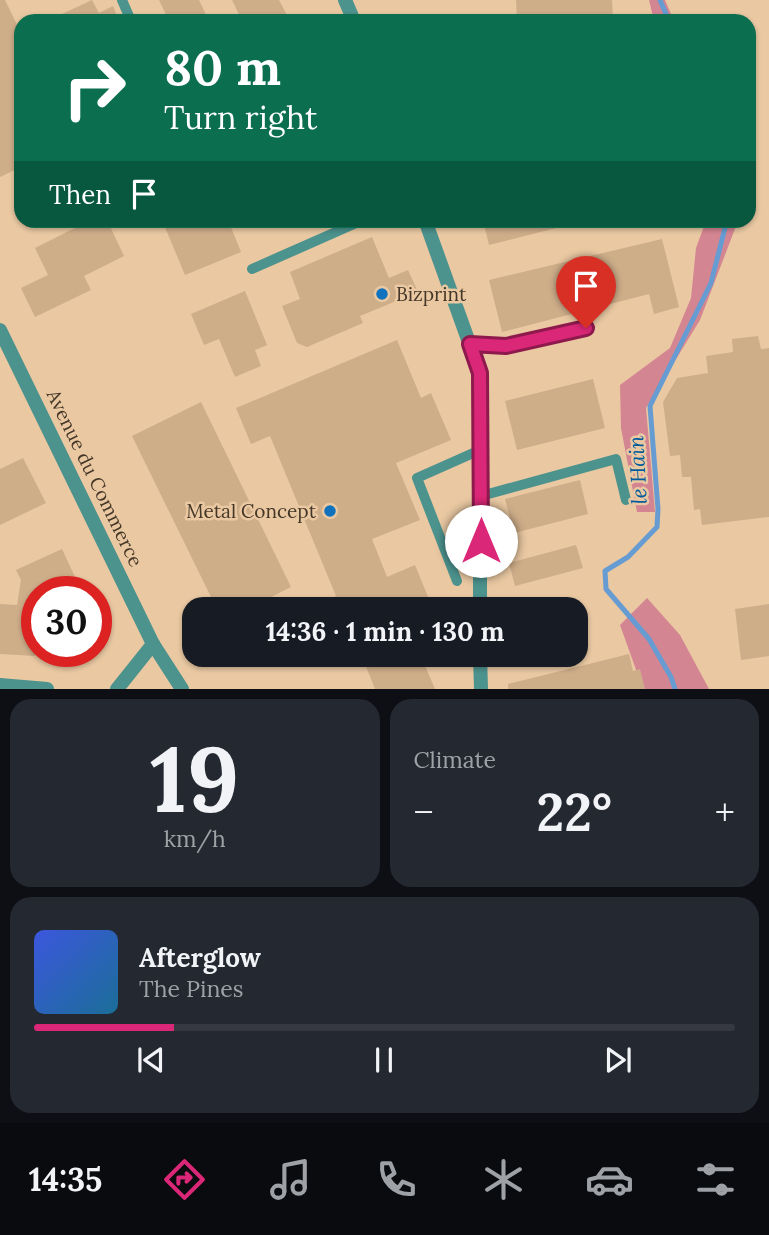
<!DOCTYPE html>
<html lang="en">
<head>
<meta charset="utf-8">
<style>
	body { margin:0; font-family:Lora,serif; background:#242831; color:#f1f3f6; height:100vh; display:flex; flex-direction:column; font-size:26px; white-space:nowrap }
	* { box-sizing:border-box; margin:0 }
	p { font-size:23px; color:#9ea1a6 }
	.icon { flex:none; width:38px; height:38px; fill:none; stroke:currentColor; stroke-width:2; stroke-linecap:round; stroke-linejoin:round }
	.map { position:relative; height:689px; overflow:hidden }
	.drawer { display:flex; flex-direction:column; gap:10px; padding:10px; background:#0d0f14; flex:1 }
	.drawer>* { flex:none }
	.top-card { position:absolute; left:14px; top:14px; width:742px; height:214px; border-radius:21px; box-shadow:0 2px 5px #0004; background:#0b6e4f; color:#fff; overflow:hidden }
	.speed { position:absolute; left:21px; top:576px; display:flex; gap:14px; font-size:35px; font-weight:700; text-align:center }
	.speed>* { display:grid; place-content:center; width:91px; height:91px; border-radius:50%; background:#171b24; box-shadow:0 2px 5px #0004; line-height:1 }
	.speed .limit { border:10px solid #d22; background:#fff; color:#111 }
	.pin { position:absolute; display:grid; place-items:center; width:60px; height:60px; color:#fff; margin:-72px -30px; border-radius:50% 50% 50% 0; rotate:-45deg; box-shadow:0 0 7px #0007 }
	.pin .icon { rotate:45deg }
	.me { position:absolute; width:77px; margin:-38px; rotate:0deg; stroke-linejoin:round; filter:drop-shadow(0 0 5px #0008) }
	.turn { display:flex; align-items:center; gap:24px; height:147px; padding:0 35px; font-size:32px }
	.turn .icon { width:91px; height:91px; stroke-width:2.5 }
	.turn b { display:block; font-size:49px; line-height:60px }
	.then { display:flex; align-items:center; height:66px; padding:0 35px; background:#0003; gap:14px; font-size:26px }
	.big { font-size:52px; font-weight:700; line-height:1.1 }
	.drawer .card { flex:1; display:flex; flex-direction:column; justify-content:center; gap:10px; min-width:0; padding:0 24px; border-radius:21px; background:#242831 }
	.drawer .dial { align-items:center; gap:0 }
	.dial b { font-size:91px; line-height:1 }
	.song { display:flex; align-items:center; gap:21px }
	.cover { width:84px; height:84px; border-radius:10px; background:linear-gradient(135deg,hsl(230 70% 55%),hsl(200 70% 35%)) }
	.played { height:7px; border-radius:4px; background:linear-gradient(90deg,#db2777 20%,#363941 20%) }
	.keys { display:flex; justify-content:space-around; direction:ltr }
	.heat { display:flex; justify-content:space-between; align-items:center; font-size:38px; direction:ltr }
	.drawer .tiles { flex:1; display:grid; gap:10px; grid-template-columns:1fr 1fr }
	.card:last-child { grid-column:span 2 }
	.trip { position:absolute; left:182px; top:597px; width:406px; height:70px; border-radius:21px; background:#171b24; box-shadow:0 2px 5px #0004; font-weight:700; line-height:70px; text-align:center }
	.dock { display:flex; height:112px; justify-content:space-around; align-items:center; background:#090b0e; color:#9ea1a6 }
	.dock .icon { width:49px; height:49px }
	.dock .current { color:#db2777 }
	.dock b { font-size:32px; color:#f1f3f6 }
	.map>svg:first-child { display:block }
	.forest { fill:#d48592 }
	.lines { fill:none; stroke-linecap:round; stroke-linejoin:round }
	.stream { stroke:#679cd2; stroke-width:5 }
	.building { fill:#cead89 }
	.service { stroke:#4c928d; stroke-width:10 }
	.minor { stroke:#4c928d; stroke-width:14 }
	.route-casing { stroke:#8e194d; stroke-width:18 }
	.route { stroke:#db2777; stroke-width:12 }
	.poi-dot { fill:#1071bd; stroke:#e9c8a2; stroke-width:2.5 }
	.labels { text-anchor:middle; stroke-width:5; stroke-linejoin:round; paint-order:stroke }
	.poi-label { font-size:19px; fill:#453728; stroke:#e9c8a2; text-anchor:start }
	.street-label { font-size:19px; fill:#453728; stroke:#e9c8a2 }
	.water-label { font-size:21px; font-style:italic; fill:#005a9b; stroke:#e9c8a2 }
</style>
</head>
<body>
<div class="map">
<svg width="769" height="689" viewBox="0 0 769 689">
	<rect width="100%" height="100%" fill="#e9c8a2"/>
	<g class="forest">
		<path d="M 649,0 L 665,0 L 674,21 L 654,21 Z"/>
		<path d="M 706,221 L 738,221 L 700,320 L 646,408 L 655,512 L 637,512 L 621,428 L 620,385 L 670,348 L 691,298 L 696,248 Z"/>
		<path d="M 647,598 L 680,635 L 709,689 L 643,689 L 620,625 Z"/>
	</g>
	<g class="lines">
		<g class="stream">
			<path d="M 660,0 L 669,21"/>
			<path d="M 675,689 L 671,677 L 649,639 L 606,589 L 605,571 L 628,557 L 657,527 L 658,509 L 650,406 L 711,283 L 727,220"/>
		</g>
	</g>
	<g class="building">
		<path d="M 0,0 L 5,0 L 21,33 L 21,167 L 0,177 Z"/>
		<path d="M 92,0 L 99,13 L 113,6 L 119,21 L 47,21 Z"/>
		<path d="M 159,0 L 199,0 L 209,21 L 169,21 Z"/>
		<path d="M 232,0 L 279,0 L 290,21 L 242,21 Z"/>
		<path d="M 516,0 L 612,0 L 613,21 L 517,21 Z"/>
		<path d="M 91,220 L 107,220 L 124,256 L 84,276 L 91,290 L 35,317 L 21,288 L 48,275 L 35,248 Z"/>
		<path d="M 162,220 L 228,220 L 241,252 L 185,275 Z"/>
		<path d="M 483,220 L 568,220 L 568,225 L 489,245 Z"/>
		<path d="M 372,237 L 389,278 L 408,270 L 418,292 L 360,316 L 363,323 L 307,347 L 297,343 L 282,306 L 300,299 L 290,272 Z"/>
		<path d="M 662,239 L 679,307 L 654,314 L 649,294 L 502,332 L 489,280 Z"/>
		<path d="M 245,291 L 267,345 L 255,350 L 261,366 L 235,377 L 219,339 L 204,345 L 191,314 Z"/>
		<path d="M 758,336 L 761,349 L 769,348 L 769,517 L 702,525 L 700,509 L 694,510 L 691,477 L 682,477 L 680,455 L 670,456 L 663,402 L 677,378 L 708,373 L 706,356 L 733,352 L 732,339 Z"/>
		<path d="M 397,340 L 421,398 L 431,393 L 451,440 L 396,463 L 420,520 L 372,539 L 387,577 L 415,565 L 433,609 L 336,609 L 332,598 L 336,596 L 270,436 L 251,444 L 236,408 Z"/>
		<path d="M 593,379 L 605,428 L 517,450 L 505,401 Z"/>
		<path d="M 201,402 L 291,587 L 247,609 L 191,609 L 212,599 L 132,436 Z"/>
		<path d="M 23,458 L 46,503 L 0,525 L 0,469 Z"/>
		<path d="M 580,480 L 588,514 L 514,533 L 505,499 Z"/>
		<path d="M 576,545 L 583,568 L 515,586 L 509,563 Z"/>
		<path d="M 62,549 L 82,592 L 37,592 L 35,656 L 0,654 L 0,604 L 17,605 L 21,580 L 16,570 Z"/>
		<path d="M 769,604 L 769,656 L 741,660 L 735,609 Z"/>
		<path d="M 361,654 L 420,654 L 435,689 L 375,689 Z"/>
		<path d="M 629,654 L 633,671 L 640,669 L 645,689 L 508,689 L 508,684 Z"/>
	</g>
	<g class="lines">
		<g class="service">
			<path d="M 122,0 L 131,21"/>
			<path d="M 252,269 L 363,220"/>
			<path d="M 470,344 L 506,346 L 586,328"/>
			<path d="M 481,496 L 616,459 L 626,500"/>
			<path d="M 457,581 L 417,478 L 480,450"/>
		</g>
		<g class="minor">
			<path d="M 345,0 L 354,21"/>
			<path d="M 425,220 L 480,373 L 480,609"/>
			<path d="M 0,330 L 153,644 L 182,689"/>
			<path d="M 480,654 L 481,689"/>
			<path d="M 0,685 L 47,689"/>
			<path d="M 117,689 L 153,644"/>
		</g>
	</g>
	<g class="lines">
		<defs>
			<path id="route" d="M 481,541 L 480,373 L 470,344 L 506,346 L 586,328"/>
		</defs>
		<use href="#route" class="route-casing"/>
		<use href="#route" class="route"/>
	</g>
	<g class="poi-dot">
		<circle cx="382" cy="294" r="7"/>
		<circle cx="330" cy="511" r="7"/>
	</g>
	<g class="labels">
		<g class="poi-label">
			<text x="396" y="301">Bizprint</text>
			<text x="316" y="518" text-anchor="end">Metal Concept</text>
		</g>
		<g class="street-label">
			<text transform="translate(95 478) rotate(64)" y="7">Avenue du Commerce</text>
		</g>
		<g class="water-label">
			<text transform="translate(638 470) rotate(-93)" y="7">le Hain</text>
		</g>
	</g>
</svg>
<div class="speed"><div class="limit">30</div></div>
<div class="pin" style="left:586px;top:328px;background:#d93025"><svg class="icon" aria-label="arrive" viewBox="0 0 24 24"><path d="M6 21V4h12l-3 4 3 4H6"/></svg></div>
<svg class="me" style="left:481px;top:541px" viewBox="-20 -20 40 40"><circle r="19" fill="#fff"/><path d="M0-13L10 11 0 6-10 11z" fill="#db2777"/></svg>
<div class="trip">14:36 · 1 min · 130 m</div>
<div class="top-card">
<div class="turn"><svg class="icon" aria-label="right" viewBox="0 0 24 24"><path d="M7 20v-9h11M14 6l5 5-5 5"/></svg><div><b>80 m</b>Turn right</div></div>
<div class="then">Then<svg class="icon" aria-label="arrive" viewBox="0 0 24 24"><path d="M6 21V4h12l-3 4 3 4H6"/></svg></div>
</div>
</div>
<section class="drawer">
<div class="tiles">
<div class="card dial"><b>19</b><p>km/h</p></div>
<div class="card"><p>Climate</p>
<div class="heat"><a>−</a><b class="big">22°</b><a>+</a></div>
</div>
<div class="card">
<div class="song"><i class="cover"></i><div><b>Afterglow</b><p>The Pines</p></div></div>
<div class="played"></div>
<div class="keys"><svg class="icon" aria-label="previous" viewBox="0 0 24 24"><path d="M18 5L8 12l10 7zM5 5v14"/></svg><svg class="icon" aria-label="pause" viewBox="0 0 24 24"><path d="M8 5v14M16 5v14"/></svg><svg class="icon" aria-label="next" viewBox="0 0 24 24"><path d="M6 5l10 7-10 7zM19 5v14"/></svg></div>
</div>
</div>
</section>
<nav class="dock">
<b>14:35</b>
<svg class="icon current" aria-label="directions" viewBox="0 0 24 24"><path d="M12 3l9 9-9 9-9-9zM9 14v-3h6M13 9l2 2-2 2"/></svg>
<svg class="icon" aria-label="music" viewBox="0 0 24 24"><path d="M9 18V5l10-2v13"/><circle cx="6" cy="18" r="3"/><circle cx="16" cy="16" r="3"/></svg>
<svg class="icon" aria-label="phone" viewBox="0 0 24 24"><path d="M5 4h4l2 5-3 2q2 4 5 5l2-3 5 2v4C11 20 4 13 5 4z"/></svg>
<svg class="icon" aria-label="climate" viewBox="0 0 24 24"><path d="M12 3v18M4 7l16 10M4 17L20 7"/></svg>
<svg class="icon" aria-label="car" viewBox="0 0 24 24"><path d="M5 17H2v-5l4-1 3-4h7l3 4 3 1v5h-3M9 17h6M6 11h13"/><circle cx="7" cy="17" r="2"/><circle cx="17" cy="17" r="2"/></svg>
<svg class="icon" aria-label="filters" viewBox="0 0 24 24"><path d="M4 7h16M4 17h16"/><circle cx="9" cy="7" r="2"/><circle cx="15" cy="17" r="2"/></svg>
</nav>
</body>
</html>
